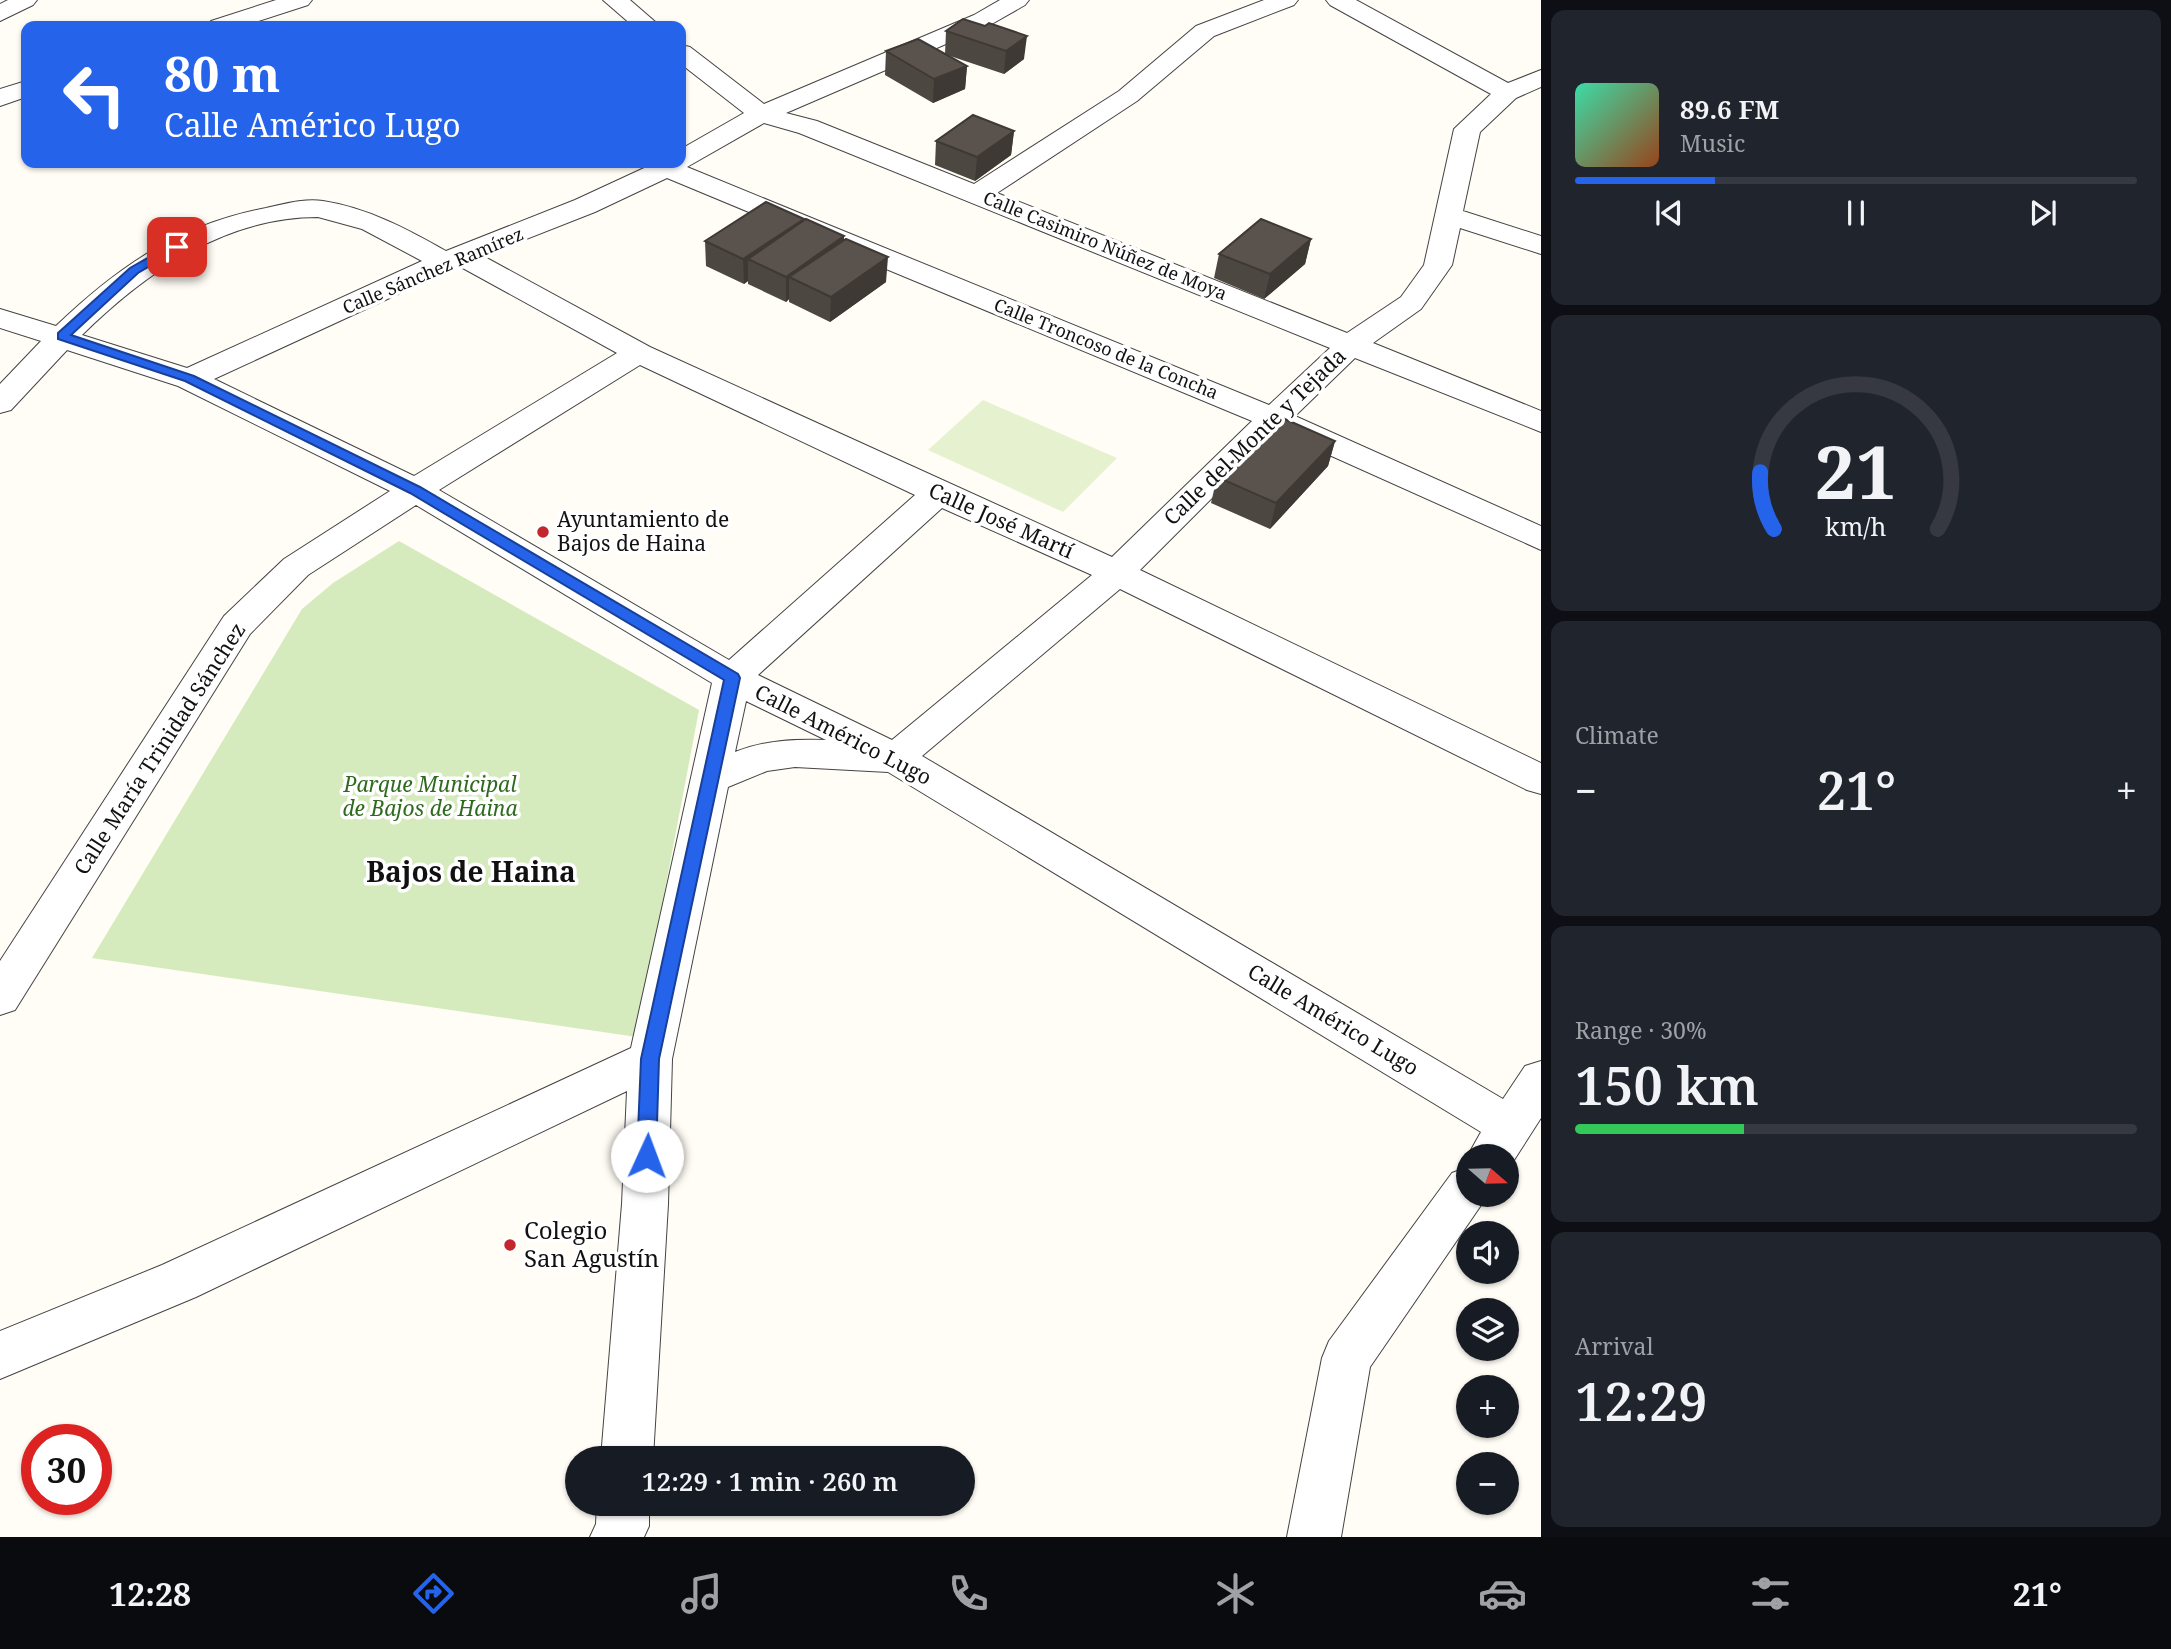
<!DOCTYPE html>
<html lang="en">
<head>
<meta charset="utf-8">
<style>
	body { margin:0; font-family:"Noto Serif",serif; background:#20242c; color:#f1f3f6; height:100vh; display:flex; flex-direction:column; font-size:26px; white-space:nowrap }
	* { box-sizing:border-box; margin:0 }
	p { font-size:23px; color:#9ea1a6 }
	.icon { flex:none; width:38px; height:38px; fill:none; stroke:currentColor; stroke-width:2; stroke-linecap:round; stroke-linejoin:round }
	.map { position:relative; flex:1; overflow:hidden }
	.side { display:flex; flex-direction:column; gap:10px; padding:10px; background:#0d0f14; width:630px }
	.side>* { flex:none }
	.hud { position:absolute; left:21px; top:21px; width:665px; height:147px; border-radius:14px; box-shadow:0 2px 5px #0004; background:#2563eb; color:#fff; overflow:hidden }
	.needle { width:46px; rotate:110deg }
	.tools { position:absolute; left:1456px; top:1144px; display:grid; gap:14px }
	.tools a { display:grid; place-items:center; width:63px; height:63px; border-radius:50%; background:#171b24; box-shadow:0 2px 5px #0004; font-size:35px }
	.speed { position:absolute; left:21px; top:1424px; display:flex; gap:14px; font-size:35px; font-weight:700; text-align:center }
	.speed>* { display:grid; place-content:center; width:91px; height:91px; border-radius:50%; background:#171b24; box-shadow:0 2px 5px #0004; line-height:1 }
	.speed .limit { border:10px solid #d22; background:#fff; color:#111 }
	.pin { position:absolute; display:grid; place-items:center; width:60px; height:60px; color:#fff; margin:-30px; border-radius:14px; box-shadow:0 4px 10px #0006 }
	.me { position:absolute; width:77px; margin:-38px; rotate:2deg; stroke-linejoin:round; filter:drop-shadow(0 0 5px #0008) }
	.turn { display:flex; align-items:center; gap:24px; height:147px; padding:0 28px; font-size:32px }
	.turn .icon { width:91px; height:91px; stroke-width:2.5 }
	.turn b { display:block; font-size:49px; line-height:60px }
	.big { font-size:52px; font-weight:600; line-height:1.1 }
	.side .card { flex:1; display:flex; flex-direction:column; justify-content:center; gap:10px; min-width:0; padding:0 24px; border-radius:14px; background:#20242c }
	.side .dial { align-items:center; gap:0 }
	.dial svg { height:182px; overflow:visible; fill:none; stroke:#363941; stroke-width:7; stroke-linecap:round; text-anchor:middle }
	.dial text { fill:#f1f3f6; stroke:none }
	.song { display:flex; align-items:center; gap:21px }
	.cover { width:84px; height:84px; border-radius:10px; background:linear-gradient(135deg,hsl(160 70% 55%),hsl(20 70% 35%)) }
	.played { height:7px; border-radius:4px; background:linear-gradient(90deg,#2563eb 25%,#363941 25%) }
	.keys { display:flex; justify-content:space-around; direction:ltr }
	.heat { display:flex; justify-content:space-between; align-items:center; font-size:38px; direction:ltr }
	.charge { height:10px; border-radius:5px; background:linear-gradient(90deg,#34c759 30%,#363941 0) }
	.trip { position:absolute; left:565px; top:1446px; width:410px; height:70px; border-radius:35px; background:#171b24; box-shadow:0 2px 5px #0004; font-weight:600; line-height:70px; text-align:center }
	.tabs { display:flex; height:112px; justify-content:space-around; align-items:center; background:#090b0e; color:#9ea1a6 }
	.tabs .icon { width:49px; height:49px }
	.tabs .active { color:#2563eb }
	.tabs b { font-size:32px; color:#f1f3f6 }
	main { display:flex; flex:1; min-height:0 }
	.map>svg:first-child { display:block }
	.green { fill:#d5ebbd }
	.pitch { fill:#e6f2cf }
	.lines { fill:none; stroke-linecap:round; stroke-linejoin:round }
	.minor-casing { stroke:#444; stroke-width:2 }
	.minor { fill:#fff; fill-rule:evenodd }
	.wall { fill:#4d4742 }
	.shaded-wall { fill:#3f3936 }
	.building { fill:#5a524d; stroke:#3f3936; stroke-width:2 }
	.route { fill:#2563eb; stroke:#184099; stroke-width:2 }
	.poi-dot { fill:#c4262e; stroke:#fff; stroke-width:2.5 }
	.labels { text-anchor:middle; stroke-width:7; stroke-linejoin:round; paint-order:stroke }
	.far-street-label { font-size:18px; fill:#111; stroke:#fff }
	.street-label { font-size:21px; fill:#111; stroke:#fff }
	.poi-label { font-size:21px; fill:#111; stroke:#fff; text-anchor:start }
	.park-label { font-size:21px; font-style:italic; fill:#2f6b1f; stroke:#fff }
	.near-poi-label { font-size:24px; fill:#111; stroke:#fff; text-anchor:start }
	.district-label { font-size:28px; font-weight:bold; fill:#111; stroke:#fff }
</style>
</head>
<body>
<main>
<div class="map">
<svg width="1541" height="1537" viewBox="0 0 1541 1537">
	<rect width="100%" height="100%" fill="#fffdf5"/>
	<path class="green" d="M 399,541 L 699,710 L 637,1037 L 92,958 L 302,609 L 333,583 Z"/>
	<path class="pitch" d="M 983,400 L 1117,458 L 1063,512 L 928,450 Z"/>
	<g class="lines">
		<defs>
			<g id="minor">
				<path d="M 8,0 L 37,0 L 33,5 L 0,21 L 0,4 Z"/>
				<path d="M 276,0 L 312,0 L 308,5 L 243,26 L 208,26 L 211,21 Z"/>
				<path d="M 603,0 L 630,0 L 660,26 L 633,26 Z"/>
				<path d="M 1000,0 L 1029,0 L 1025,5 L 990,25 L 786,113 L 817,121 L 974,184 L 1119,91 L 1196,26 L 1264,0 L 1298,0 L 1294,5 L 1214,36 L 1137,101 L 997,193 L 1347,333 L 1401,297 L 1424,265 L 1454,129 L 1491,94 L 1330,5 L 1326,0 L 1356,0 L 1508,83 L 1541,70 L 1541,87 L 1516,98 L 1480,132 L 1463,211 L 1541,236 L 1541,254 L 1460,228 L 1452,265 L 1421,309 L 1373,343 L 1541,411 L 1541,432 L 1355,358 L 1295,416 L 1541,526 L 1541,550 L 1278,432 L 1140,570 L 1541,763 L 1541,794 L 1527,790 L 1120,589 L 922,756 L 1503,1099 L 1525,1066 L 1541,1061 L 1541,1118 L 1507,1171 L 1507,1157 L 1468,1157 L 1468,1160 L 1467,1157 L 1481,1132 L 888,772 L 795,767 L 767,771 L 728,787 L 672,1059 L 668,1204 L 653,1458 L 601,1458 L 622,1204 L 627,1091 L 196,1297 L 0,1379 L 0,1331 L 162,1265 L 631,1048 L 712,683 L 416,505 L 308,575 L 250,634 L 15,1010 L 0,1015 L 0,961 L 224,616 L 284,559 L 390,491 L 178,386 L 67,350 L 11,410 L 0,413 L 0,384 L 41,341 L 0,328 L 0,309 L 56,326 C 119,266 178,225 266,208 C 284,204 305,198 323,201 C 368,208 407,229 446,251 L 575,200 L 655,163 L 681,163 L 681,149 L 744,113 L 681,64 L 681,45 L 690,47 L 764,104 L 974,15 ZM 764,123 L 799,133 L 1330,348 L 1269,405 L 687,167 ZM 667,178 L 1252,421 L 1112,557 L 650,347 L 483,256 L 595,212 ZM 318,217 L 362,229 L 422,261 L 187,368 L 82,335 C 146,272 225,217 318,217 ZM 459,266 L 617,353 L 414,476 L 214,379 ZM 640,365 L 915,495 L 729,660 L 439,490 ZM 942,508 L 1092,575 L 892,740 L 758,675 ZM 746,701 L 826,740 C 794,739 765,740 735,752 Z"/>
				<path d="M 26,81 L 26,97 L 0,106 L 0,89 Z"/>
				<path d="M 1468,1167 L 1468,1195 L 1488,1195 L 1370,1367 L 1341,1537 L 1287,1537 L 1322,1358 L 1329,1341 L 1452,1173 Z"/>
				<path d="M 597,1503 L 649,1503 L 649,1526 L 644,1537 L 590,1537 L 596,1524 Z"/>
			</g>
		</defs>
		<use href="#minor" class="minor-casing"/>
		<use href="#minor" class="minor"/>
	</g>
	<g class="wall">
		<path d="M 963,19 L 1024,59 L 1004,74 L 947,55 L 967,66 L 965,89 L 933,103 L 885,75 L 886,51 L 945,54 L 946,31 Z"/>
		<path d="M 1014,131 L 1011,155 L 975,181 L 935,165 L 936,141 Z"/>
		<path d="M 804,221 L 844,236 L 844,240 L 886,282 L 830,322 L 789,302 L 789,299 L 786,302 L 748,284 L 748,281 L 744,284 L 706,266 L 705,241 Z"/>
		<path d="M 1311,239 L 1305,264 L 1264,299 L 1214,278 L 1219,254 Z"/>
		<path d="M 1335,441 L 1328,466 L 1270,529 L 1211,503 L 1217,477 Z"/>
	</g>
	<g class="shaded-wall">
		<path d="M 1027,36 L 1024,59 L 1004,74 L 1006,51 Z"/>
		<path d="M 967,66 L 965,89 L 933,103 L 934,79 Z"/>
		<path d="M 1014,131 L 1011,155 L 975,181 L 977,157 Z"/>
		<path d="M 804,219 L 804,243 L 748,259 L 748,281 L 744,284 L 743,259 Z"/>
		<path d="M 844,236 L 843,261 L 789,277 L 789,299 L 786,302 L 786,277 Z"/>
		<path d="M 1311,239 L 1305,264 L 1264,299 L 1270,274 Z"/>
		<path d="M 888,257 L 886,282 L 830,322 L 831,297 Z"/>
		<path d="M 1335,441 L 1328,466 L 1270,529 L 1276,503 Z"/>
	</g>
	<g class="building">
		<path d="M 963,19 L 985,26 L 989,23 L 1027,36 L 1006,51 L 946,31 Z"/>
		<path d="M 918,39 L 967,66 L 934,79 L 886,51 Z"/>
		<path d="M 973,115 L 1014,131 L 977,157 L 936,141 Z"/>
		<path d="M 766,202 L 804,219 L 743,259 L 705,241 Z"/>
		<path d="M 806,219 L 844,236 L 786,277 L 748,259 Z"/>
		<path d="M 1261,219 L 1311,239 L 1270,274 L 1219,254 Z"/>
		<path d="M 846,239 L 888,257 L 831,297 L 789,277 Z"/>
		<path d="M 1278,416 L 1335,441 L 1276,503 L 1217,477 Z"/>
	</g>
	<path class="route" d="M 172,244 L 182,247 L 138,273 L 71,335 L 194,376 L 420,487 L 738,674 L 740,678 L 659,1059 L 656,1156 L 653,1161 L 647,1164 L 640,1161 L 637,1156 L 641,1059 L 724,680 L 410,493 L 185,381 L 58,339 L 58,333 L 130,268 Z"/>
	<g class="poi-dot">
		<circle cx="543" cy="532" r="7"/>
		<circle cx="510" cy="1245" r="7"/>
	</g>
	<g class="labels">
		<g class="far-street-label">
			<text transform="translate(1105 246) rotate(22)" y="6">Calle Casimiro Núñez de Moya</text>
			<text transform="translate(433 271) rotate(-23)" y="6">Calle Sánchez Ramírez</text>
			<text transform="translate(1106 349) rotate(22)" y="6">Calle Troncoso de la Concha</text>
		</g>
		<g class="street-label">
			<text transform="translate(1255 437) rotate(-44)" y="7">Calle del Monte y Tejada</text>
			<text transform="translate(1001 521) rotate(24)" y="7">Calle José Martí</text>
			<text transform="translate(843 735) rotate(27)" y="7">Calle Américo Lugo</text>
			<text transform="translate(160 749) rotate(-57)" y="7">Calle María Trinidad Sánchez</text>
			<text transform="translate(1333 1020) rotate(31)" y="7">Calle Américo Lugo</text>
		</g>
		<g class="poi-label">
			<text x="557" y="527">Ayuntamiento de<tspan x="557" dy="24">Bajos de Haina</tspan></text>
		</g>
		<g class="park-label">
			<text x="430" y="792">Parque Municipal<tspan x="430" dy="24">de Bajos de Haina</tspan></text>
		</g>
		<g class="near-poi-label">
			<text x="524" y="1239">Colegio<tspan x="524" dy="28">San Agustín</tspan></text>
		</g>
		<g class="district-label">
			<text x="471" y="882">Bajos de Haina</text>
		</g>
	</g>
</svg>
<div class="tools">
<a><svg class="needle" viewBox="-14 -14 28 28"><path d="M0-13l5 13h-10z" fill="#e53935"/><path d="M0 13l5-13h-10z" fill="#9ea1a6"/></svg></a>
<a><svg class="icon" aria-label="sound" viewBox="0 0 24 24"><path d="M4 9h4l5-4v14l-5-4H4zM17 9q2 3 0 6"/></svg></a>
<a><svg class="icon" aria-label="layers" viewBox="0 0 24 24"><path d="M12 4l9 5-9 5-9-5zM3 14l9 5 9-5"/></svg></a>
<a>+</a>
<a>−</a>
</div>
<div class="speed"><div class="limit">30</div></div>
<div class="pin" style="left:177px;top:247px;background:#d93025"><svg class="icon" aria-label="arrive" viewBox="0 0 24 24"><path d="M6 21V4h12l-3 4 3 4H6"/></svg></div>
<svg class="me" style="left:647px;top:1156px" viewBox="-20 -20 40 40"><circle r="19" fill="#fff"/><path d="M0-13L10 11 0 6-10 11z" fill="#2563eb"/></svg>
<div class="trip">12:29 · 1 min · 260 m</div>
<div class="hud">
<div class="turn"><svg class="icon" aria-label="left" viewBox="0 0 24 24"><path d="M17 20v-9H6M10 6l-5 5 5 5"/></svg><div><b>80 m</b>Calle Américo Lugo</div></div>
</div>
</div>
<section class="side">
<div class="card">
<div class="song"><i class="cover"></i><div><b>89.6 FM</b><p>Music</p></div></div>
<div class="played"></div>
<div class="keys"><svg class="icon" aria-label="previous" viewBox="0 0 24 24"><path d="M18 5L8 12l10 7zM5 5v14"/></svg><svg class="icon" aria-label="pause" viewBox="0 0 24 24"><path d="M8 5v14M16 5v14"/></svg><svg class="icon" aria-label="next" viewBox="0 0 24 24"><path d="M6 5l10 7-10 7zM19 5v14"/></svg></div>
</div>
<div class="card dial"><svg viewBox="0 0 100 80">
<path d="M14 69A42 42 0 1 1 86 69"/>
<path d="M14 69A42 42 0 0 1 8 44" stroke="#2563eb"/>
<text x="50" y="56" font-size="32" font-weight="700">21</text>
<text x="50" y="72" font-size="11">km/h</text>
</svg></div>
<div class="card"><p>Climate</p>
<div class="heat"><a>−</a><b class="big">21°</b><a>+</a></div>
</div>
<div class="card"><p>Range · 30%</p><b class="big">150 km</b><div class="charge"></div></div>
<div class="card"><p>Arrival</p><b class="big">12:29</b></div>
</section>
</main>
<nav class="tabs">
<b>12:28</b>
<svg class="icon active" aria-label="directions" viewBox="0 0 24 24"><path d="M12 3l9 9-9 9-9-9zM9 14v-3h6M13 9l2 2-2 2"/></svg>
<svg class="icon" aria-label="music" viewBox="0 0 24 24"><path d="M9 18V5l10-2v13"/><circle cx="6" cy="18" r="3"/><circle cx="16" cy="16" r="3"/></svg>
<svg class="icon" aria-label="phone" viewBox="0 0 24 24"><path d="M5 4h4l2 5-3 2q2 4 5 5l2-3 5 2v4C11 20 4 13 5 4z"/></svg>
<svg class="icon" aria-label="climate" viewBox="0 0 24 24"><path d="M12 3v18M4 7l16 10M4 17L20 7"/></svg>
<svg class="icon" aria-label="car" viewBox="0 0 24 24"><path d="M5 17H2v-5l4-1 3-4h7l3 4 3 1v5h-3M9 17h6M6 11h13"/><circle cx="7" cy="17" r="2"/><circle cx="17" cy="17" r="2"/></svg>
<svg class="icon" aria-label="filters" viewBox="0 0 24 24"><path d="M4 7h16M4 17h16"/><circle cx="9" cy="7" r="2"/><circle cx="15" cy="17" r="2"/></svg>
<b>21°</b>
</nav>
</body>
</html>
